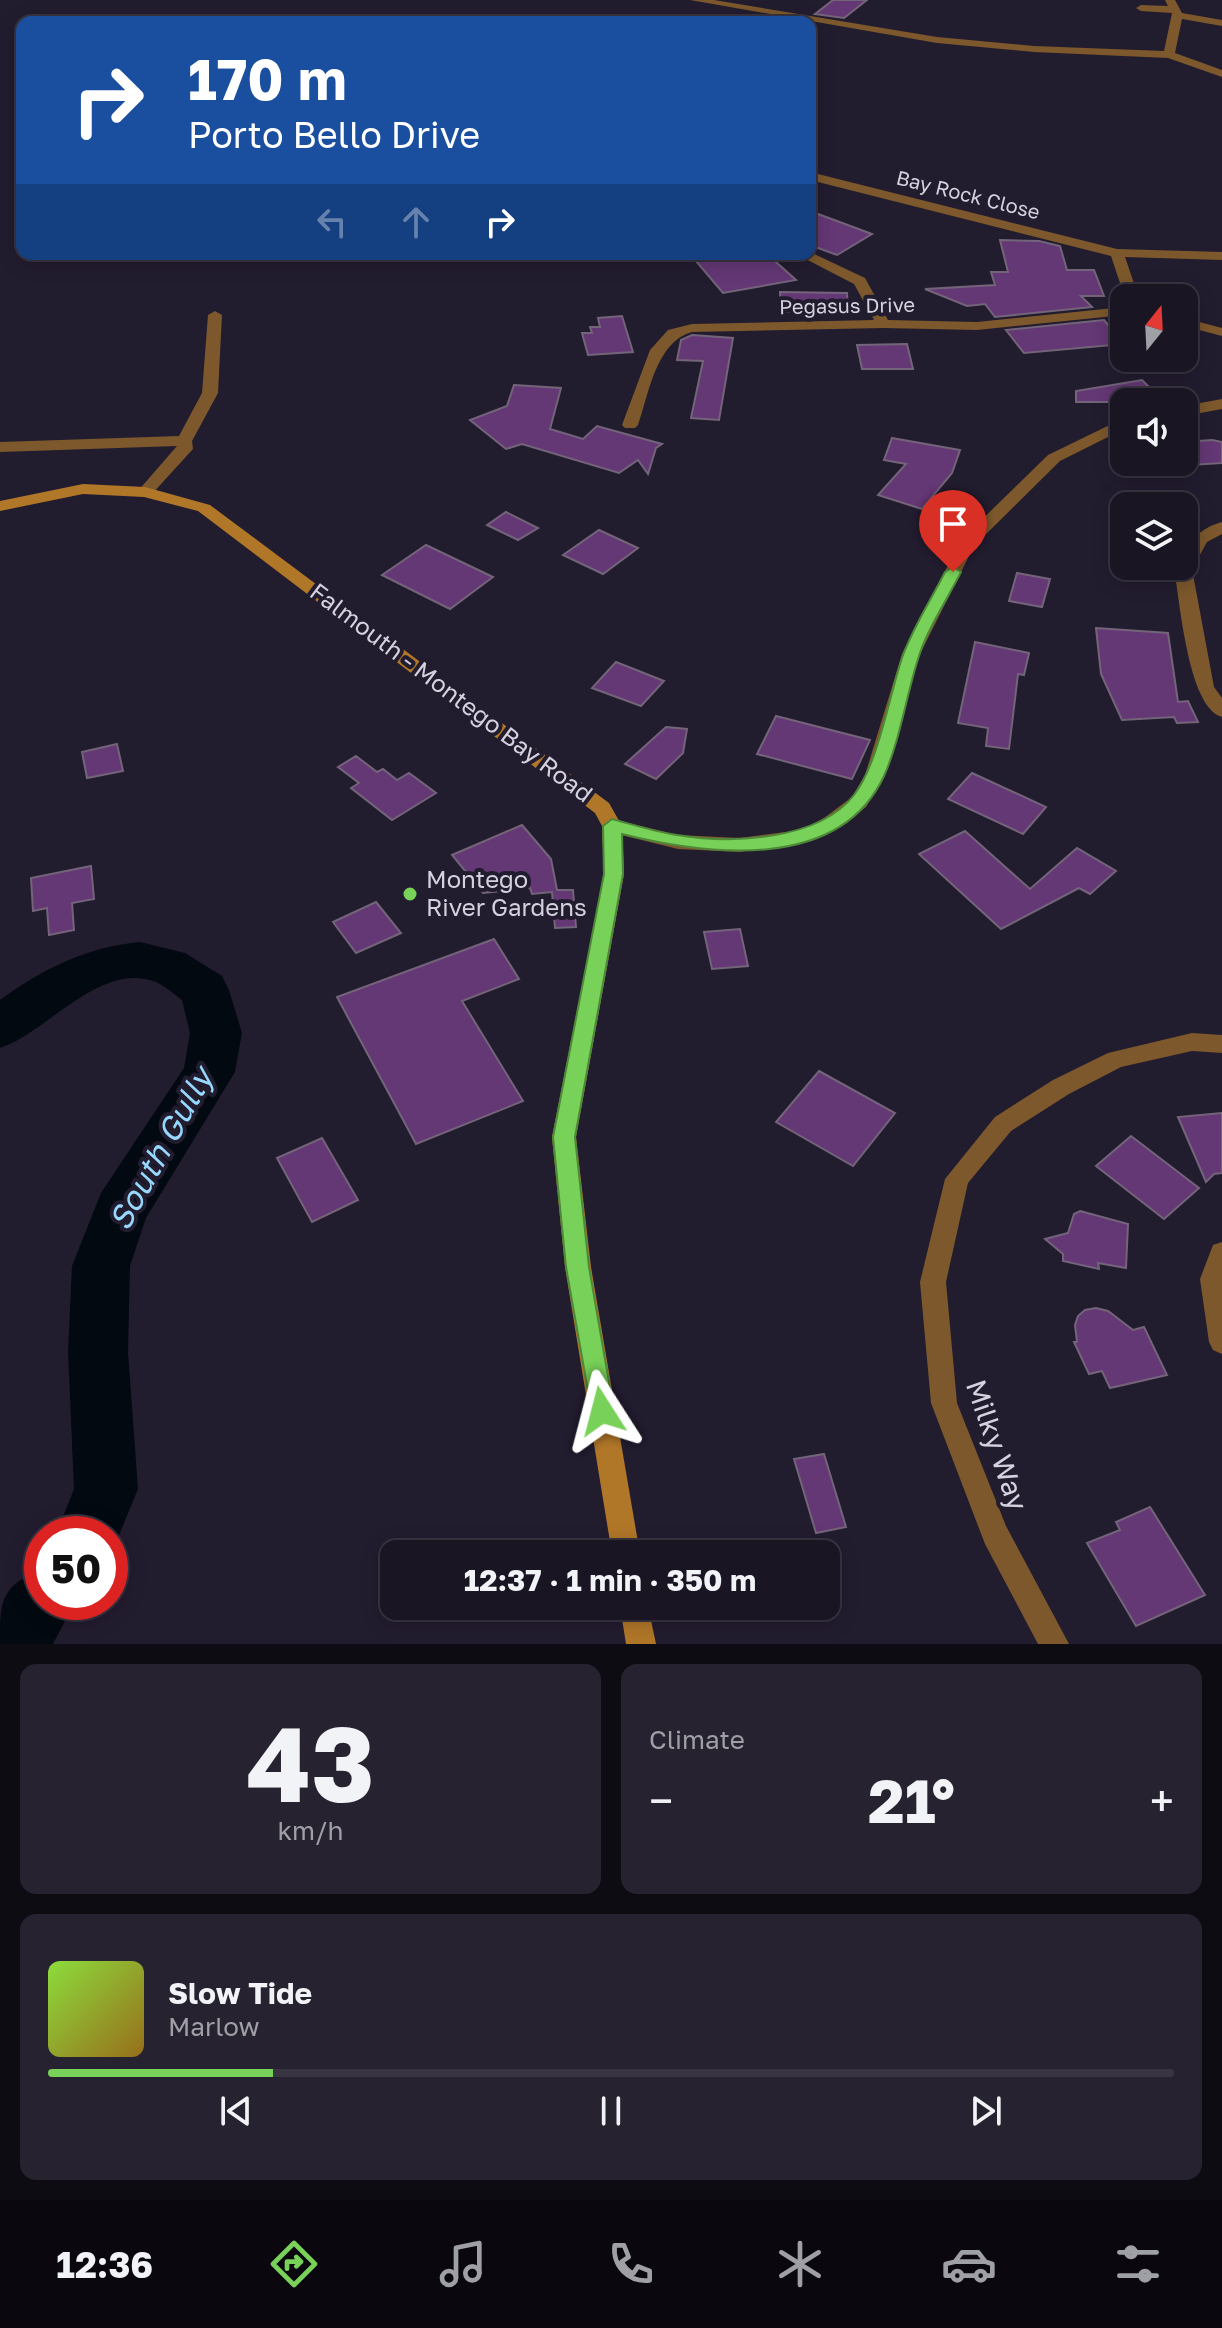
<!DOCTYPE html>
<html lang="en">
<head>
<meta charset="utf-8">
<style>
	body { margin:0; font-family:"Golos Text",sans-serif; background:#272230; color:#f1f3f6; height:100vh; display:flex; flex-direction:column; font-size:30px; white-space:nowrap }
	* { box-sizing:border-box; margin:0 }
	p { font-size:26px; color:#9f9fa6 }
	.icon { flex:none; width:44px; height:44px; fill:none; stroke:currentColor; stroke-width:2; stroke-linecap:round; stroke-linejoin:round }
	.map { position:relative; height:1644px; overflow:hidden }
	.details { display:flex; flex-direction:column; gap:20px; padding:20px; background:#0e0c13; flex:1 }
	.details>* { flex:none }
	.banner { position:absolute; left:16px; top:16px; width:800px; height:244px; border-radius:16px; box-shadow:0 4px 20px #0003,0 0 0 2px #383441; background:#1a4fa0; color:#fff; overflow:hidden }
	.needle { width:52px; rotate:18deg }
	.controls { position:absolute; left:1110px; top:284px; display:grid; gap:16px }
	.controls a { display:grid; place-items:center; width:88px; height:88px; border-radius:16px; background:#1a1523; box-shadow:0 4px 20px #0003,0 0 0 2px #383441; font-size:40px }
	.speed { position:absolute; left:24px; top:1516px; display:flex; gap:16px; font-size:40px; font-weight:700; text-align:center }
	.speed>* { display:grid; place-content:center; width:104px; height:104px; border-radius:50%; background:#1a1523; box-shadow:0 4px 20px #0003,0 0 0 2px #383441; line-height:1 }
	.speed .limit { border:12px solid #d22; background:#fff; color:#111 }
	.pin { position:absolute; display:grid; place-items:center; width:68px; height:68px; color:#fff; margin:-82px -34px; border-radius:50% 50% 50% 0; rotate:-45deg; box-shadow:0 0 8px #0007 }
	.pin .icon { rotate:45deg }
	.me { position:absolute; width:88px; margin:-44px; rotate:351deg; stroke-linejoin:round; filter:drop-shadow(0 0 6px #0008) }
	.turn { display:flex; align-items:center; gap:28px; height:168px; padding:0 40px; font-size:36px }
	.turn .icon { width:104px; height:104px; stroke-width:2.5 }
	.turn b { display:block; font-size:56px; line-height:68px }
	.lanes { display:flex; align-items:center; height:76px; padding:0 40px; background:#0003; justify-content:center; gap:40px; direction:ltr }
	.lanes .off { opacity:.35 }
	.big { font-size:60px; font-weight:700; line-height:1.1 }
	.details .widget { flex:1; display:flex; flex-direction:column; justify-content:center; gap:12px; min-width:0; padding:0 28px; border-radius:16px; background:#272230 }
	.details .dial { align-items:center; gap:0 }
	.dial b { font-size:104px; line-height:1 }
	.song { display:flex; align-items:center; gap:24px }
	.cover { width:96px; height:96px; border-radius:12px; background:linear-gradient(135deg,hsl(90 70% 55%),hsl(40 70% 35%)) }
	.played { height:8px; border-radius:4px; background:linear-gradient(90deg,#78d158 20%,#383441 20%) }
	.keys { display:flex; justify-content:space-around; direction:ltr }
	.heat { display:flex; justify-content:space-between; align-items:center; font-size:44px; direction:ltr }
	.details .tiles { flex:1; display:grid; gap:20px; grid-template-columns:1fr 1fr }
	.widget:last-child { grid-column:span 2 }
	.trip { position:absolute; left:380px; top:1540px; width:460px; height:80px; border-radius:16px; background:#1a1523; box-shadow:0 4px 20px #0003,0 0 0 2px #383441; font-weight:700; line-height:80px; text-align:center }
	.menu { display:flex; height:128px; justify-content:space-around; align-items:center; background:#0a080e; color:#9f9fa6 }
	.menu .icon { width:56px; height:56px }
	.menu .active { color:#78d158 }
	.menu b { font-size:36px; color:#f1f3f6 }
	.map>svg:first-child { display:block }
	.lines { fill:none; stroke-linecap:round; stroke-linejoin:round }
	.river { fill:#020910; fill-rule:evenodd }
	.building { fill:#643775; stroke:#73647a; stroke-width:2 }
	.minor { fill:#7c582c; fill-rule:evenodd }
	.secondary { fill:#b17729; fill-rule:evenodd }
	.route { fill:#78d158; stroke:#4e8839; stroke-width:2 }
	.poi-dot { fill:#78d158; stroke:#221c2f; stroke-width:3 }
	.labels { text-anchor:middle; stroke-width:8; stroke-linejoin:round; paint-order:stroke }
	.far-street-label { font-size:20px; fill:#d5d1de; stroke:#221c2f }
	.street-label { font-size:24px; fill:#d5d1de; stroke:#221c2f }
	.poi-label { font-size:24px; fill:#d5d1de; stroke:#221c2f; text-anchor:start }
	.near-street-label { font-size:28px; fill:#d5d1de; stroke:#221c2f }
	.near-water-label { font-size:32px; font-style:italic; fill:#97d8fe; stroke:#221c2f }
</style>
</head>
<body>
<div class="map">
<svg width="1222" height="1644" viewBox="0 0 1222 1644">
	<rect width="100%" height="100%" fill="#221c2f"/>
	<g class="lines">
		<g class="river">
			<path d="M 140,942 L 185,953 L 222,976 L 229,990 L 242,1033 L 235,1072 L 146,1218 L 130,1266 L 128,1352 L 138,1489 L 110,1557 L 110,1534 L 56,1534 L 74,1489 L 68,1352 L 72,1266 L 101,1193 L 184,1068 L 190,1033 L 182,1000 C 174,994 165,986 156,982 C 100,960 47,1033 0,1048 L 0,1000 C 43,969 86,947 140,942 Z"/>
			<path d="M 42,1569 L 42,1602 L 75,1602 L 53,1644 L 0,1644 C 0,1602 0,1586 42,1569 Z"/>
		</g>
	</g>
	<g class="building">
		<path d="M 833,0 L 867,0 L 844,18 L 815,14 Z"/>
		<path d="M 810,211 L 872,234 L 837,255 L 810,245 Z"/>
		<path d="M 1000,240 L 1039,241 L 1060,246 L 1067,270 L 1094,270 L 1104,296 L 1081,296 L 1092,307 L 995,317 L 985,304 L 967,306 L 925,289 L 995,285 L 991,272 L 1008,272 Z"/>
		<path d="M 690,254 L 767,254 L 796,280 L 723,293 Z"/>
		<path d="M 780,292 L 847,293 L 848,309 L 781,312 Z"/>
		<path d="M 622,316 L 633,352 L 588,355 L 582,333 L 592,333 L 590,327 L 600,327 L 598,318 Z"/>
		<path d="M 1104,320 L 1124,344 L 1024,353 L 1006,330 Z"/>
		<path d="M 692,335 L 733,338 L 719,420 L 691,418 L 703,361 L 677,360 L 681,340 Z"/>
		<path d="M 907,344 L 913,369 L 862,369 L 857,345 Z"/>
		<path d="M 1142,380 L 1164,402 L 1076,402 L 1076,391 Z"/>
		<path d="M 514,385 L 561,388 L 550,429 L 583,439 L 597,426 L 662,444 L 656,448 L 648,474 L 638,460 L 619,473 L 522,444 L 506,449 L 470,420 L 507,406 Z"/>
		<path d="M 892,438 L 960,450 L 952,473 L 922,509 L 878,495 L 906,464 L 884,460 Z"/>
		<path d="M 1212,440 L 1222,442 L 1222,463 L 1191,465 L 1184,455 L 1184,442 Z"/>
		<path d="M 506,512 L 538,528 L 518,540 L 487,525 Z"/>
		<path d="M 599,530 L 638,548 L 603,574 L 563,555 Z"/>
		<path d="M 426,545 L 493,577 L 450,609 L 382,575 Z"/>
		<path d="M 1017,573 L 1050,579 L 1042,607 L 1009,601 Z"/>
		<path d="M 1096,628 L 1168,633 L 1178,702 L 1188,701 L 1198,722 L 1177,723 L 1174,717 L 1122,720 L 1101,674 Z"/>
		<path d="M 975,642 L 1029,653 L 1024,675 L 1018,674 L 1009,749 L 986,746 L 988,728 L 958,723 Z"/>
		<path d="M 616,662 L 664,681 L 641,706 L 592,688 Z"/>
		<path d="M 776,716 L 870,740 L 852,779 L 757,754 Z"/>
		<path d="M 666,727 L 687,729 L 683,753 L 656,779 L 625,764 Z"/>
		<path d="M 117,744 L 123,771 L 87,778 L 82,752 Z"/>
		<path d="M 356,756 L 377,772 L 383,769 L 397,780 L 409,773 L 436,793 L 392,820 L 351,788 L 359,783 L 338,767 Z"/>
		<path d="M 972,773 L 1046,807 L 1023,834 L 948,799 Z"/>
		<path d="M 522,825 L 551,859 L 557,890 L 573,890 L 576,927 L 555,928 L 552,892 L 532,894 L 530,888 L 483,893 L 452,855 Z"/>
		<path d="M 965,831 L 1030,889 L 1077,848 L 1116,871 L 1090,894 L 1079,888 L 1001,929 L 919,854 Z"/>
		<path d="M 91,866 L 94,899 L 72,903 L 74,930 L 49,935 L 47,908 L 33,911 L 31,878 Z"/>
		<path d="M 376,902 L 401,933 L 356,953 L 333,922 Z"/>
		<path d="M 740,929 L 748,966 L 712,969 L 704,932 Z"/>
		<path d="M 494,939 L 519,979 L 462,1001 L 523,1101 L 416,1144 L 337,997 Z"/>
		<path d="M 819,1071 L 895,1113 L 853,1166 L 776,1122 Z"/>
		<path d="M 1222,1113 L 1222,1173 L 1214,1174 L 1206,1182 L 1178,1117 Z"/>
		<path d="M 1131,1136 L 1199,1188 L 1164,1219 L 1096,1166 Z"/>
		<path d="M 322,1138 L 358,1200 L 312,1222 L 277,1158 Z"/>
		<path d="M 1080,1211 L 1128,1224 L 1126,1268 L 1098,1263 L 1099,1269 L 1063,1261 L 1063,1254 L 1045,1239 L 1068,1233 L 1074,1214 Z"/>
		<path d="M 1096,1308 L 1108,1311 L 1133,1330 L 1144,1327 L 1167,1375 L 1110,1388 L 1102,1371 L 1089,1374 L 1074,1342 L 1077,1342 L 1075,1325 L 1078,1316 L 1085,1310 Z"/>
		<path d="M 824,1454 L 846,1527 L 816,1533 L 794,1459 Z"/>
		<path d="M 1150,1507 L 1205,1595 L 1136,1626 L 1087,1543 L 1120,1530 L 1116,1522 Z"/>
	</g>
	<g class="lines">
		<g class="minor">
			<path d="M 690,0 L 714,0 L 937,37 L 1034,46 L 1164,51 L 1172,13 L 1141,11 L 1136,8 L 1141,5 L 1168,6 L 1165,0 L 1175,0 L 1182,13 L 1222,20 L 1222,26 L 1182,19 L 1175,53 L 1222,70 L 1222,77 L 1168,58 L 1034,52 L 937,43 Z"/>
			<path d="M 810,172 L 1117,249 L 1222,252 L 1222,260 L 1125,257 L 1139,298 L 1125,298 L 1111,256 L 810,180 Z"/>
			<path d="M 810,252 L 865,278 L 888,320 L 977,322 L 1124,307 L 1124,315 L 977,330 L 883,328 L 692,332 C 656,342 649,393 638,425 L 635,428 L 625,428 L 622,425 L 650,350 L 668,330 L 692,324 L 874,320 L 854,284 L 796,254 Z"/>
			<path d="M 215,311 L 222,315 L 218,393 L 192,441 L 193,449 L 151,495 L 139,495 L 137,492 L 177,446 L 0,452 L 0,442 L 179,436 L 202,393 L 208,315 Z"/>
			<path d="M 1184,318 L 1222,328 L 1222,336 L 1184,326 Z"/>
			<path d="M 1222,399 L 1222,409 L 1184,416 L 1184,406 Z"/>
			<path d="M 1124,418 L 1124,429 L 1060,461 L 974,546 L 920,654 L 885,775 L 866,807 L 838,828 L 812,841 L 740,852 L 678,849 L 605,831 L 602,826 L 605,821 L 612,819 L 678,835 L 740,838 L 801,830 L 824,818 L 852,797 L 865,775 L 902,654 L 961,540 L 1048,455 Z"/>
			<path d="M 1222,522 L 1222,534 L 1207,542 L 1192,569 L 1214,687 L 1222,698 L 1222,717 C 1188,708 1180,601 1174,569 L 1184,566 C 1184,543 1200,528 1222,522 Z"/>
			<path d="M 1192,1033 L 1222,1035 L 1222,1053 L 1192,1051 L 1121,1067 L 1069,1094 L 1011,1131 L 968,1183 L 946,1282 L 957,1403 L 1006,1526 L 1069,1644 L 1038,1644 L 985,1544 L 931,1403 L 920,1282 L 945,1179 L 995,1117 L 1053,1080 L 1108,1053 Z"/>
			<path d="M 1222,1242 L 1222,1354 L 1213,1350 L 1209,1342 L 1200,1279 L 1213,1245 Z"/>
		</g>
		<g class="secondary">
			<path d="M 83,484 L 145,487 L 210,505 L 609,803 L 622,826 L 624,874 L 576,1137 L 591,1267 L 640,1554 L 612,1554 L 565,1267 L 552,1137 L 604,874 L 602,826 L 595,813 L 198,511 L 144,497 L 83,494 L 0,511 L 0,501 Z"/>
			<path d="M 620,1606 L 648,1606 L 656,1644 L 626,1644 Z"/>
		</g>
	</g>
	<path class="route" d="M 953,567 L 961,572 C 947,600 927,629 918,659 C 906,697 900,740 884,776 C 839,873 706,855 622,834 L 623,874 L 575,1137 L 589,1267 L 614,1411 L 610,1419 L 602,1422 L 593,1419 L 566,1267 L 553,1137 L 604,874 L 603,826 L 612,819 C 634,825 656,832 677,835 C 730,844 818,841 854,795 C 878,764 889,697 902,658 C 912,629 931,600 945,572 Z"/>
	<circle class="poi-dot" cx="410" cy="894" r="8"/>
	<g class="labels">
		<g class="far-street-label">
			<text transform="translate(968 195) rotate(14)" y="7">Bay Rock Close</text>
			<text transform="translate(847 306) rotate(-1)" y="7">Pegasus Drive</text>
		</g>
		<g class="street-label">
			<text transform="translate(451 693) rotate(37)" y="8">Falmouth - Montego Bay Road</text>
		</g>
		<g class="poi-label">
			<text x="426" y="888">Montego<tspan x="426" dy="28">River Gardens</tspan></text>
		</g>
		<g class="near-street-label">
			<text transform="translate(997 1445) rotate(71)" y="10">Milky Way</text>
		</g>
		<g class="near-water-label">
			<text transform="translate(161 1149) rotate(-61)" y="11">South Gully</text>
		</g>
	</g>
</svg>
<div class="controls">
<a><svg class="needle" viewBox="-14 -14 28 28"><path d="M0-13l5 13h-10z" fill="#e53935"/><path d="M0 13l5-13h-10z" fill="#9f9fa6"/></svg></a>
<a><svg class="icon" aria-label="sound" viewBox="0 0 24 24"><path d="M4 9h4l5-4v14l-5-4H4zM17 9q2 3 0 6"/></svg></a>
<a><svg class="icon" aria-label="layers" viewBox="0 0 24 24"><path d="M12 4l9 5-9 5-9-5zM3 14l9 5 9-5"/></svg></a>
</div>
<div class="speed"><div class="limit">50</div></div>
<div class="pin" style="left:953px;top:572px;background:#d93025"><svg class="icon" aria-label="arrive" viewBox="0 0 24 24"><path d="M6 21V4h12l-3 4 3 4H6"/></svg></div>
<svg class="me" style="left:602px;top:1411px" viewBox="-20 -20 40 40"><path d="M0-17L14 15 0 8-14 15z" fill="#78d158" stroke="#fff" stroke-width="4"/></svg>
<div class="trip">12:37 · 1 min · 350 m</div>
<div class="banner">
<div class="turn"><svg class="icon" aria-label="right" viewBox="0 0 24 24"><path d="M7 20v-9h11M14 6l5 5-5 5"/></svg><div><b>170 m</b>Porto Bello Drive</div></div>
<div class="lanes"><svg class="icon off" aria-label="left" viewBox="0 0 24 24"><path d="M17 20v-9H6M10 6l-5 5 5 5"/></svg><svg class="icon off" aria-label="ahead" viewBox="0 0 24 24"><path d="M12 20V5M6 11l6-6 6 6"/></svg><svg class="icon" aria-label="right" viewBox="0 0 24 24"><path d="M7 20v-9h11M14 6l5 5-5 5"/></svg></div>
</div>
</div>
<section class="details">
<div class="tiles">
<div class="widget dial"><b>43</b><p>km/h</p></div>
<div class="widget"><p>Climate</p>
<div class="heat"><a>−</a><b class="big">21°</b><a>+</a></div>
</div>
<div class="widget">
<div class="song"><i class="cover"></i><div><b>Slow Tide</b><p>Marlow</p></div></div>
<div class="played"></div>
<div class="keys"><svg class="icon" aria-label="previous" viewBox="0 0 24 24"><path d="M18 5L8 12l10 7zM5 5v14"/></svg><svg class="icon" aria-label="pause" viewBox="0 0 24 24"><path d="M8 5v14M16 5v14"/></svg><svg class="icon" aria-label="next" viewBox="0 0 24 24"><path d="M6 5l10 7-10 7zM19 5v14"/></svg></div>
</div>
</div>
</section>
<nav class="menu">
<b>12:36</b>
<svg class="icon active" aria-label="directions" viewBox="0 0 24 24"><path d="M12 3l9 9-9 9-9-9zM9 14v-3h6M13 9l2 2-2 2"/></svg>
<svg class="icon" aria-label="music" viewBox="0 0 24 24"><path d="M9 18V5l10-2v13"/><circle cx="6" cy="18" r="3"/><circle cx="16" cy="16" r="3"/></svg>
<svg class="icon" aria-label="phone" viewBox="0 0 24 24"><path d="M5 4h4l2 5-3 2q2 4 5 5l2-3 5 2v4C11 20 4 13 5 4z"/></svg>
<svg class="icon" aria-label="climate" viewBox="0 0 24 24"><path d="M12 3v18M4 7l16 10M4 17L20 7"/></svg>
<svg class="icon" aria-label="car" viewBox="0 0 24 24"><path d="M5 17H2v-5l4-1 3-4h7l3 4 3 1v5h-3M9 17h6M6 11h13"/><circle cx="7" cy="17" r="2"/><circle cx="17" cy="17" r="2"/></svg>
<svg class="icon" aria-label="filters" viewBox="0 0 24 24"><path d="M4 7h16M4 17h16"/><circle cx="9" cy="7" r="2"/><circle cx="15" cy="17" r="2"/></svg>
</nav>
</body>
</html>
